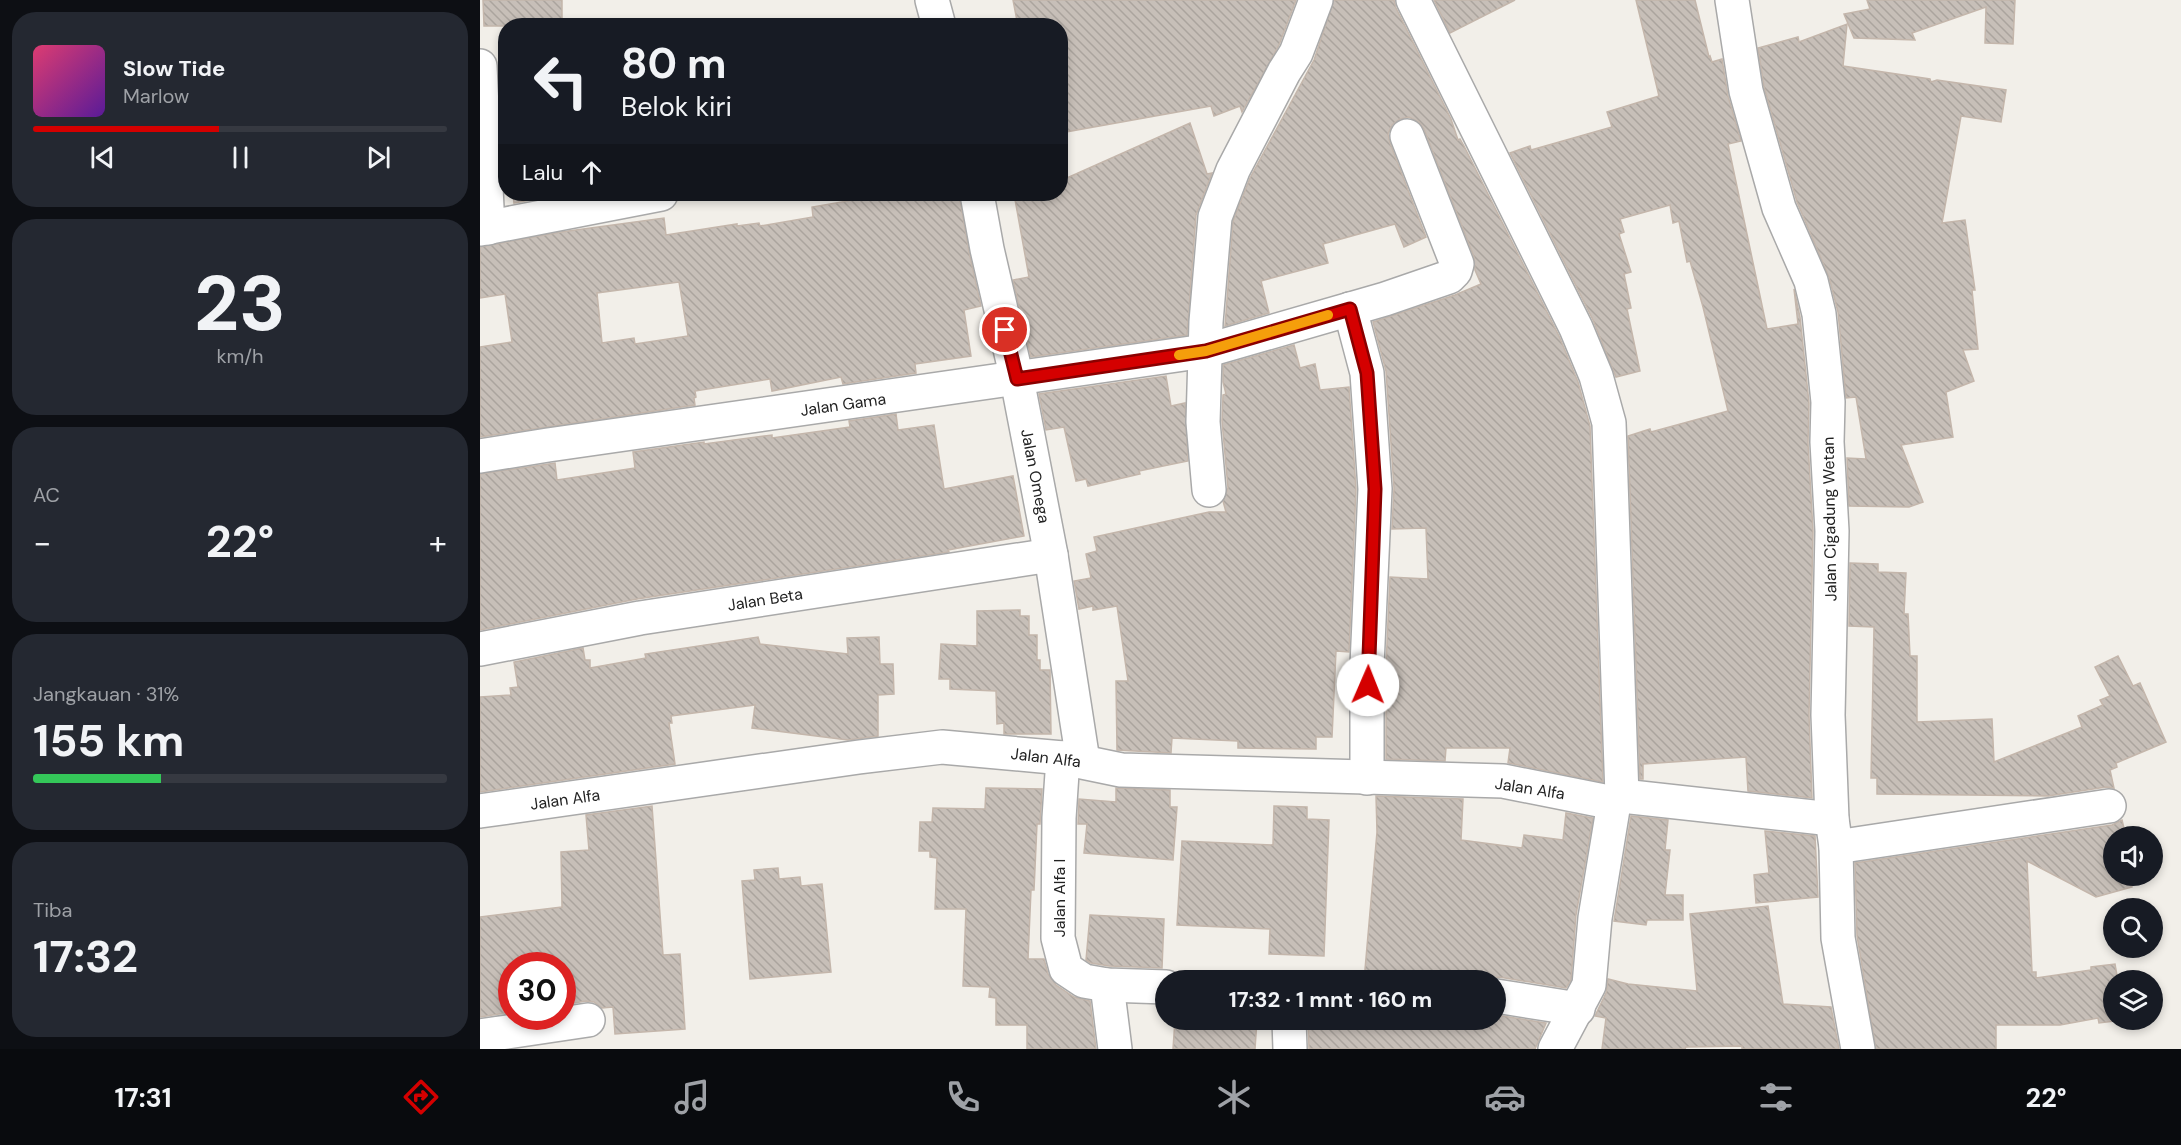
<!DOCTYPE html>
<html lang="id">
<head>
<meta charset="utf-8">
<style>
	body { margin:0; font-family:"DM Sans",sans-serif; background:#242831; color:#f1f3f6; height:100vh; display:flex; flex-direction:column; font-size:22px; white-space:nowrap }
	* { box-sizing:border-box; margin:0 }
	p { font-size:20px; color:#9ea1a6 }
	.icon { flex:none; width:33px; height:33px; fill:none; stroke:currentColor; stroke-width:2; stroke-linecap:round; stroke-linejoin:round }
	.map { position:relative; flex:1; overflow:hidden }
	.details { display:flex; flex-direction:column; gap:12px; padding:12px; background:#0d0f14; width:480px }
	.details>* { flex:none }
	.guide { position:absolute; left:18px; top:18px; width:570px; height:183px; border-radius:24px; box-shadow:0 3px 9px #0003; background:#171b24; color:#f1f3f6; overflow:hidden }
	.tools { position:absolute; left:1623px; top:826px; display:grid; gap:12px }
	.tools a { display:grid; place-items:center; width:60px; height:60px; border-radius:50%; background:#171b24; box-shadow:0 3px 9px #0003; font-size:30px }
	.speed { position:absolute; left:18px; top:952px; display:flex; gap:12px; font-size:30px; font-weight:700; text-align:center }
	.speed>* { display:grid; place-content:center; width:78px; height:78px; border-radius:50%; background:#171b24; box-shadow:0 3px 9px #0003; line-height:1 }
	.speed .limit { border:9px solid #d22; background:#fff; color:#111 }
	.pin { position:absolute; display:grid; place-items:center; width:51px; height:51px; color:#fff; margin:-26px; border:3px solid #fff; border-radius:50%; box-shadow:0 2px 6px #0007 }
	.me { position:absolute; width:66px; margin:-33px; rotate:1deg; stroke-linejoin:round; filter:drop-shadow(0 0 4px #0008) }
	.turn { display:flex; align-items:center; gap:21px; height:126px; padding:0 24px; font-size:27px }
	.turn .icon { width:78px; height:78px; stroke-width:2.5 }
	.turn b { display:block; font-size:42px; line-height:51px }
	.then { display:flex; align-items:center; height:57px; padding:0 24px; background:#0003; gap:12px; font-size:22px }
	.big { font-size:45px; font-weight:700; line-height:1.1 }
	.details .widget { flex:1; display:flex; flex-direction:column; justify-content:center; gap:9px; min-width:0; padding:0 21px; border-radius:24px; background:#242831 }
	.details .dial { align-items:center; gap:0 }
	.dial b { font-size:78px; line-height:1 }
	.song { display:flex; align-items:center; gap:18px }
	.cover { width:72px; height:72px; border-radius:9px; background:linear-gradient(135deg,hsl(340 70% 55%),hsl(270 70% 35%)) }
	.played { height:6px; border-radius:3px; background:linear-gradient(90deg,#d40000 45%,#363941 45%) }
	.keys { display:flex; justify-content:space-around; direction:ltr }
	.heat { display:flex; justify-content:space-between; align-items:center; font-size:33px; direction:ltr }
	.charge { height:9px; border-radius:4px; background:linear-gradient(90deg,#34c759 31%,#363941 0) }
	.trip { position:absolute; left:675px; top:970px; width:351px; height:60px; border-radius:30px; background:#171b24; box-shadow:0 3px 9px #0003; font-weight:700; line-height:60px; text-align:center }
	.dock { display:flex; height:96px; justify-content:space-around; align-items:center; background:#090b0e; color:#9ea1a6 }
	.dock .icon { width:42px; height:42px }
	.dock .active { color:#d40000 }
	.dock b { font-size:27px; color:#f1f3f6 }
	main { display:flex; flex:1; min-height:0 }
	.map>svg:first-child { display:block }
	.building { fill:url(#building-back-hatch); stroke:#c4b6ab; stroke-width:1.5; fill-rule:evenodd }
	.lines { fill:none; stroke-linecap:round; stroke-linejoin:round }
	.street-casing { stroke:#a9a9a9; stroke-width:36 }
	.street { stroke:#fff; stroke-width:33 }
	.route-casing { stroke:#8a0000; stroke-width:15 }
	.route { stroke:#d40000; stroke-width:10 }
	.slow { stroke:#f59e0b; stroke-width:10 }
	.labels { text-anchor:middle; stroke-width:4.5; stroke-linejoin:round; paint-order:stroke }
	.street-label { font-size:16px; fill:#222; stroke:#fff }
</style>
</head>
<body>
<main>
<section class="details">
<div class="widget">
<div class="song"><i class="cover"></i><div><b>Slow Tide</b><p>Marlow</p></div></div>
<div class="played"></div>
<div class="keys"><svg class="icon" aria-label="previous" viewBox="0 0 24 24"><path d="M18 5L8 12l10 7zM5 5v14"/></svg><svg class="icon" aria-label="pause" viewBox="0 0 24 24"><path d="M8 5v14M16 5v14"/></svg><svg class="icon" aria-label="next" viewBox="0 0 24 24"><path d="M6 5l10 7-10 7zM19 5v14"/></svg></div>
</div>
<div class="widget dial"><b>23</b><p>km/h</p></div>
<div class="widget"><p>AC</p>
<div class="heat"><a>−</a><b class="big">22°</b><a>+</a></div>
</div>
<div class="widget"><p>Jangkauan · 31%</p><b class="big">155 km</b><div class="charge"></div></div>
<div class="widget"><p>Tiba</p><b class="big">17:32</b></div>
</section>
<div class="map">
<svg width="1701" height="1049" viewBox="0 0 1701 1049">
	<defs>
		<pattern id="building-back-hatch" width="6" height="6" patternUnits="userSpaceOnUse" patternTransform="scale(1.5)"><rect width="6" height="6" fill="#c7bfb8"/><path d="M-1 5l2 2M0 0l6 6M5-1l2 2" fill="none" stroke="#aba49e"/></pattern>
	</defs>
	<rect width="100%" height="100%" fill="#f2efe9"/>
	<g class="building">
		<path d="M 3,0 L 82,0 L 82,26 L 4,26 Z"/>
		<path d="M 533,0 L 816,0 L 799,45 L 762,112 L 760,106 L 734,116 L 731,106 L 580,133 L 580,26 L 538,26 Z"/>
		<path d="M 854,0 L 914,0 L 916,8 L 971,119 L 978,140 L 980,139 L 984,146 L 1079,336 L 1098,382 L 1110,426 L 1123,782 L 1028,763 L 1030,748 L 966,748 L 965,761 L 906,759 L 906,665 L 910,577 L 948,579 L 946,528 L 912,529 L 914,488 L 906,371 L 893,322 L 975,295 L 1001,284 L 995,270 L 994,257 L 944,129 L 939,122 L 929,117 L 920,119 L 912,125 L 908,134 L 910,143 L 946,237 L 924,247 L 915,224 L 843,244 L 848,263 L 781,281 L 789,313 L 745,326 L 753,221 L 770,178 L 834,60 Z"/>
		<path d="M 954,0 L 1035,0 L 970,33 Z"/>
		<path d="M 1156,0 L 1215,0 L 1229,57 L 1230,56 L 1232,62 L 1242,59 L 1248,96 L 1261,141 L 1248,144 L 1287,329 L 1318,324 L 1314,289 L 1320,317 L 1329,403 L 1328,443 L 1333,531 L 1329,715 L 1332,798 L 1268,791 L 1266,757 L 1163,764 L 1163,779 L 1160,779 L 1148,436 L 1170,429 L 1171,432 L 1248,411 L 1223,307 L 1210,261 L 1207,262 L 1199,221 L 1193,223 L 1190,205 L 1140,219 L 1144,232 L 1139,234 L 1151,272 L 1144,274 L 1151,308 L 1147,309 L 1160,371 L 1136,377 L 1113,320 L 1030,153 L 1050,146 L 1051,150 L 1132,127 L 1127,112 L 1179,96 Z"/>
		<path d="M 1387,0 L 1535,0 L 1533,44 L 1505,43 L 1506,7 L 1432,33 L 1435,40 L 1374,38 L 1364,14 L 1390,9 Z"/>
		<path d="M 1367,24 L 1363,66 L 1450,79 L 1451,82 L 1457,80 L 1526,90 L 1521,122 L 1481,116 L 1462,223 L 1485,220 L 1495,290 L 1492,290 L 1498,349 L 1483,350 L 1494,381 L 1466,392 L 1473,437 L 1421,445 L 1443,502 L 1429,507 L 1369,506 L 1367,458 L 1386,459 L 1376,397 L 1366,398 L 1358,312 L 1349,277 L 1317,202 L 1284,87 L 1278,48 L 1318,37 L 1319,42 Z"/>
		<path d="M 710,123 L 727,174 L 732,173 L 716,215 L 707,335 L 551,357 L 533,280 L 549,277 L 534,194 L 580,194 L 580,181 Z"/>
		<path d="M 33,194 L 61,194 L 61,198 L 34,203 Z"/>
		<path d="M 378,194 L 479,194 L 489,252 L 501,306 L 484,310 L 491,356 L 435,364 L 436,373 L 363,384 L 361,377 L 292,391 L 290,379 L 215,391 L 216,397 L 214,398 L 215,405 L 0,437 L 0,347 L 32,342 L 25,294 L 0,298 L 0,247 L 81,232 L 184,218 L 186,235 L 257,224 L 257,226 L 279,223 L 280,226 L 333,217 L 332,207 L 379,199 ZM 199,282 L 208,336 L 155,344 L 154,338 L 122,343 L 117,293 Z"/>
		<path d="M 814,345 L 820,368 L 835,364 L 840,390 L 869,387 L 876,489 L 869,652 L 856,651 L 852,737 L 836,737 L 836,749 L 758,748 L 758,741 L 692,738 L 691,753 L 637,750 L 636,681 L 648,681 L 637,606 L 613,610 L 613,606 L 599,609 L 594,581 L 611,578 L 606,554 L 617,551 L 614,537 L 729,512 L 746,512 L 743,501 L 748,488 L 742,421 L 743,395 L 746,394 L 743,382 L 743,365 Z"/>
		<path d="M 686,376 L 691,406 L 705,403 L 708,461 L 659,471 L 660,474 L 608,486 L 606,479 L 596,481 L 584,427 L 566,430 L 559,394 Z"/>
		<path d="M 416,414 L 418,430 L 454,425 L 464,489 L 533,476 L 544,536 L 468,550 L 469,552 L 157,599 L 0,630 L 0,474 L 75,463 L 77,480 L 155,468 L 153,452 L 224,442 L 224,444 L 292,435 L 292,438 L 370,427 L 369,421 Z"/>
		<path d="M 1370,563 L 1398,564 L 1398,572 L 1426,573 L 1424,614 L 1428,614 L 1430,656 L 1437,656 L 1437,722 L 1512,719 L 1514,762 L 1602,727 L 1598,716 L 1623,705 L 1620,700 L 1630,696 L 1615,667 L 1638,656 L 1653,686 L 1660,683 L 1686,742 L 1636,763 L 1637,767 L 1630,770 L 1634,788 L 1626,787 L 1568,796 L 1397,794 L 1397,778 L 1391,778 L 1394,627 L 1369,626 Z"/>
		<path d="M 540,610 L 540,616 L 549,616 L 549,635 L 557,635 L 557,660 L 560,660 L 560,670 L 570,670 L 571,734 L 524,734 L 524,723 L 517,724 L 516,691 L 470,689 L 470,679 L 459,679 L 461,644 L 497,646 L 497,611 Z"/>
		<path d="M 278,637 L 280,644 L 368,654 L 367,638 L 399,637 L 400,664 L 413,664 L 414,694 L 398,695 L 398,736 L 368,740 L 272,728 L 275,705 L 191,716 L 192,723 L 189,723 L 195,764 L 0,792 L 0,697 L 31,695 L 30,688 L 38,687 L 34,662 L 103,648 L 105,660 L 110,660 L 110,668 L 166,658 L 165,654 Z"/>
		<path d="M 506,788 L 562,789 L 560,824 L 557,824 L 554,890 L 551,890 L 548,959 L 564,959 L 568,974 L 576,985 L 594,997 L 610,1001 L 616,1049 L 547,1049 L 547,1025 L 516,1025 L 516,998 L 509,997 L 510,987 L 483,986 L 486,909 L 455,909 L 457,858 L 450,857 L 450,851 L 439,851 L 440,822 L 452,822 L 453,808 L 505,809 Z"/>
		<path d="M 636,788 L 690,790 L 690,807 L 697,807 L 693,860 L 604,853 L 607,824 L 598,824 L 599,799 L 636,802 Z"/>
		<path d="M 896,796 L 983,799 L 981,840 L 1042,848 L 1044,835 L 1083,840 L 1086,813 L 1113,818 L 1096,915 L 1091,980 L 1086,988 L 1019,977 L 1006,981 L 884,981 L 897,832 Z"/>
		<path d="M 172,806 L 183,955 L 200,954 L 205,1029 L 135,1034 L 133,1007 L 122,1008 L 114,1002 L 106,1001 L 82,1005 L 82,966 L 32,966 L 32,1012 L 0,1017 L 0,917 L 82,907 L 81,852 L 109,850 L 106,815 Z"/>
		<path d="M 794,806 L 827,807 L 827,819 L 849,820 L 844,956 L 789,954 L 790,929 L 697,925 L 702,841 L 793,845 Z"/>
		<path d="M 1151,816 L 1188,820 L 1185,850 L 1190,850 L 1185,895 L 1203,895 L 1203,920 L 1167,920 L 1166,925 L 1134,921 Z"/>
		<path d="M 1642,820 L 1646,837 L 1634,837 L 1634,876 L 1649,876 L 1652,887 L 1616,897 L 1547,861 L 1552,972 L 1556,972 L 1556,978 L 1611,970 L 1611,967 L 1635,964 L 1638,981 L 1634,981 L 1634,1020 L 1643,1020 L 1619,1023 L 1618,1018 L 1580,1025 L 1516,1025 L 1516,1049 L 1396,1049 L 1377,936 L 1375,863 L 1632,825 Z"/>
		<path d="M 1285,831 L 1335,836 L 1338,897 L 1276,903 L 1274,875 L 1289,873 Z"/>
		<path d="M 298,868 L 299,879 L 320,877 L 321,886 L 342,884 L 351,972 L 270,979 L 262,881 L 275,880 L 274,870 Z"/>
		<path d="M 1288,906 L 1303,1004 L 1351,1007 L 1359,1049 L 1262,1049 L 1262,1046 L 1206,1047 L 1205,1049 L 1122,1049 L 1126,1018 L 1115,1016 L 1126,993 L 1128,979 L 1148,984 L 1217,991 L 1210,914 Z"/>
		<path d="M 610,915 L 684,919 L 682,968 L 629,966 L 611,963 L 606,960 Z"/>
		<path d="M 1016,1015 L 1066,1023 L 1055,1049 L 829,1049 L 828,1020 L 1016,1020 Z"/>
		<path d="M 695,1020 L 777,1020 L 775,1049 L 693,1049 Z"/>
	</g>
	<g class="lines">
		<defs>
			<g id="street">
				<path d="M 452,0 L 459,26"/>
				<path d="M 933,0 L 1096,328 L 1116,376 L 1129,423 L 1142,796"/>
				<path d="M 1252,0 L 1266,91 L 1299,208 L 1331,281 L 1339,314 L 1348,402 L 1347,442 L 1352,531 L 1348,715 L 1352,819 L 1356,847 L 1358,938 L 1378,1049"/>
				<path d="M 0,66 L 8,228"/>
				<path d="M 497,194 L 507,249 L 537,379 L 571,555 L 603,761"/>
				<path d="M 0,229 L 181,194"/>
				<path d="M 870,309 L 887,373 L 895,489 L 887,665 L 887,778"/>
				<path d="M 0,456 L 68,445 L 725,351 L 905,299 L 969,277 L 975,271 L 977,264 L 927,136"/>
				<path d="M 729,490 L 723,422 L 726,322 L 735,217 L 753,170 L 804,72 L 816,53 L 836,0"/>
				<path d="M 0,649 L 160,618 L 571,555"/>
				<path d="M 583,758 L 579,818 L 578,938 L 586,969 L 604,981 L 627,985 L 686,987"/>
				<path d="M 0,811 L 379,757 L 462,747 L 583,758 L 641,770 L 1023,781 L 1134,803"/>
				<path d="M 1356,847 L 1629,806"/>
				<path d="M 627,985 L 635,1049"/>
				<path d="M 1016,996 L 1098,1009"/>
				<path d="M 809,1020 L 810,1049"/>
				<path d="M 0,1036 L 108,1020"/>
				<path d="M 1075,1049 L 1109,985 L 1115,918 L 1134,803 L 1142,796 L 1352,819"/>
			</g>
		</defs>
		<use href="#street" class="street-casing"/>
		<use href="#street" class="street"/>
	</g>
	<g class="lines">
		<defs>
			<path id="route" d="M 525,330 L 537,379 L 726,351 L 870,309 L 887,373 L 895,489 L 888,685"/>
		</defs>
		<use href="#route" class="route-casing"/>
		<use href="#route" class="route"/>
		<path class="slow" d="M 699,355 L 726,351 L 848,315"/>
	</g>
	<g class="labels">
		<g class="street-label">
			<text transform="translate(363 404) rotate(-8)" y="6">Jalan Gama</text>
			<text transform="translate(556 476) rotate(79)" y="6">Jalan Omega</text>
			<text transform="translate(1349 519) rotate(-91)" y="6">Jalan Cigadung Wetan</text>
			<text transform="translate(285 599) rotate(-9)" y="6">Jalan Beta</text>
			<text transform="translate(566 757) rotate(7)" y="6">Jalan Alfa</text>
			<text transform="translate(1050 788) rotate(9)" y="6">Jalan Alfa</text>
			<text transform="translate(85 799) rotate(-8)" y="6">Jalan Alfa</text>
			<text transform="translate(579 898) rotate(-90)" y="6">Jalan Alfa I</text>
		</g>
	</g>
</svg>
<div class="tools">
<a><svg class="icon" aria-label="sound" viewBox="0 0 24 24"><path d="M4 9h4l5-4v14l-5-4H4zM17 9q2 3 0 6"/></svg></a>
<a><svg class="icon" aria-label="search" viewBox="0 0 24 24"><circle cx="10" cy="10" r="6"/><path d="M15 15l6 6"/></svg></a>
<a><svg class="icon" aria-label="layers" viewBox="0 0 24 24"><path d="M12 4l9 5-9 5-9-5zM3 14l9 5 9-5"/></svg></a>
</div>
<div class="speed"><div class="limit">30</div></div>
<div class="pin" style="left:525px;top:330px;background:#d93025"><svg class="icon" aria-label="arrive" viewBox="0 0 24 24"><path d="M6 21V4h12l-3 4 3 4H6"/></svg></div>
<svg class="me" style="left:888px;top:685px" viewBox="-20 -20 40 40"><circle r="19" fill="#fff"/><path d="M0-13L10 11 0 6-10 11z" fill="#d40000"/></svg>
<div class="trip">17:32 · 1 mnt · 160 m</div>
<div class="guide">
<div class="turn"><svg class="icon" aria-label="left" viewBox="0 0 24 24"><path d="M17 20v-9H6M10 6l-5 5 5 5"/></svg><div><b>80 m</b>Belok kiri</div></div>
<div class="then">Lalu<svg class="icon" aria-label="ahead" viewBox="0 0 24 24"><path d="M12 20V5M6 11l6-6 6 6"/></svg></div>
</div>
</div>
</main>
<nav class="dock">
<b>17:31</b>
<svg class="icon active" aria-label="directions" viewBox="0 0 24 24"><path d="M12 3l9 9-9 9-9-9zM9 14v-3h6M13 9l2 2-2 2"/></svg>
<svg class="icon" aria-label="music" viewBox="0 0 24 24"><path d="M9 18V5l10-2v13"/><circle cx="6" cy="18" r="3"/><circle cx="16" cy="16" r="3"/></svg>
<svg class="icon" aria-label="phone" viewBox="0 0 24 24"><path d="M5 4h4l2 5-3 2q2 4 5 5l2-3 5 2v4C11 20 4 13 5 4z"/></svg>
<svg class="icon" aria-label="climate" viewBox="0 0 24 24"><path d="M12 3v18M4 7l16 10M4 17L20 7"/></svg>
<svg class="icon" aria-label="car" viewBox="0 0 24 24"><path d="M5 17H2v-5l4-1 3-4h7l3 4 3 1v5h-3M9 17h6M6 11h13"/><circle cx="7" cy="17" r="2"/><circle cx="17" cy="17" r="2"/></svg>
<svg class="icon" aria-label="filters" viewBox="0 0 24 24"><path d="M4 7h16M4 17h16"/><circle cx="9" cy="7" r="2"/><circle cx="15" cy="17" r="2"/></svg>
<b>22°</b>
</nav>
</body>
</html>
